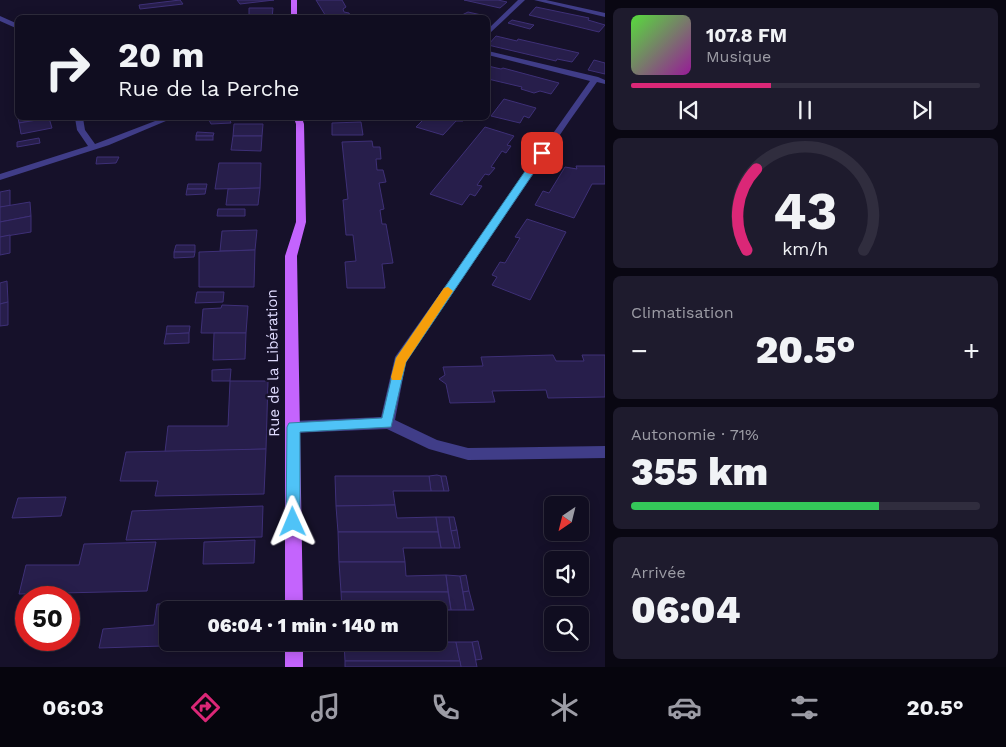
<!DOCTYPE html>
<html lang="fr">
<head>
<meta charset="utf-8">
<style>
	body { margin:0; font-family:"Work Sans",sans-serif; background:#1e1b2d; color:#f1f3f6; height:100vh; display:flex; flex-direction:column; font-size:19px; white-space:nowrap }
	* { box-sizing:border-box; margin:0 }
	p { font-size:16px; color:#9c9ca5 }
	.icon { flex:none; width:28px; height:28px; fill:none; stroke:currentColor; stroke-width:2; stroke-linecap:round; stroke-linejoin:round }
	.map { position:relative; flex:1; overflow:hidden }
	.panel { display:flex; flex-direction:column; gap:8px; padding:8px; background:#090712; width:401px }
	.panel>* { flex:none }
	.guide { position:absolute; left:15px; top:15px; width:475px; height:105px; border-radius:8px; box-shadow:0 2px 12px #0003,0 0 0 1px #302d3e; background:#100d20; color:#f1f3f6; overflow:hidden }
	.needle { width:32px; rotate:215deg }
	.buttons { position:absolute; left:544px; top:496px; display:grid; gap:10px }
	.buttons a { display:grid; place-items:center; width:45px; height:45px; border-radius:8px; background:#100d20; box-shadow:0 2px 12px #0003,0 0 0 1px #302d3e; font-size:25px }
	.speed { position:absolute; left:15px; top:586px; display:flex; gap:10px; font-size:25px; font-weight:700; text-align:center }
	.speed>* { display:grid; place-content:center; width:65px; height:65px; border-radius:50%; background:#100d20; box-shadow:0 2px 12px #0003,0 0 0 1px #302d3e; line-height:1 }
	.speed .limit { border:8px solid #d22; background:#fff; color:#111 }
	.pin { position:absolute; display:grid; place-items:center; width:42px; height:42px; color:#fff; margin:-21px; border-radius:10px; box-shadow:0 2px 8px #0006 }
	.me { position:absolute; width:55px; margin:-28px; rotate:359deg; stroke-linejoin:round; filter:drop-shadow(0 0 4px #0008) }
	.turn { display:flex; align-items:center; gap:18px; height:105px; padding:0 20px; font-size:22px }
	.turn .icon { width:65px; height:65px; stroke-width:2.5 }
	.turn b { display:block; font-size:35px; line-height:42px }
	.big { font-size:38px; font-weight:800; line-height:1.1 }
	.panel .tile { flex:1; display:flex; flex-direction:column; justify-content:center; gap:8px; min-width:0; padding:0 18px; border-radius:8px; background:#1e1b2d }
	.panel .dial { align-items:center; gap:0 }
	.dial svg { height:130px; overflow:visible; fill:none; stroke:#302d3e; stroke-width:7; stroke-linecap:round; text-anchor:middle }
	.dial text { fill:#f1f3f6; stroke:none }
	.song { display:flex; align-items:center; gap:15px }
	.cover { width:60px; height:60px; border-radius:8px; background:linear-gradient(135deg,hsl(110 70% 55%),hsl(300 70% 35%)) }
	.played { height:5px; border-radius:2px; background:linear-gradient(90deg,#db2777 40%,#302d3e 40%) }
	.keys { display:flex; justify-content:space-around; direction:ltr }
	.heat { display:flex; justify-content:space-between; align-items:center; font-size:28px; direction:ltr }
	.charge { height:8px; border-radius:4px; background:linear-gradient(90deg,#34c759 71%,#302d3e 0) }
	.trip { position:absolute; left:159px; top:601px; width:288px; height:50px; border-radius:8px; background:#100d20; box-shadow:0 2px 12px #0003,0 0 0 1px #302d3e; font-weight:800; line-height:50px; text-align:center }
	.tab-bar { display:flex; height:80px; justify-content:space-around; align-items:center; background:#06050d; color:#9c9ca5 }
	.tab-bar .icon { width:35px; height:35px }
	.tab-bar .selected { color:#db2777 }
	.tab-bar b { font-size:22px; color:#f1f3f6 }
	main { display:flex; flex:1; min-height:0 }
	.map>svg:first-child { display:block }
	.building { fill:#271e4b; stroke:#3e3077 }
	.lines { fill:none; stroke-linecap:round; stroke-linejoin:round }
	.minor { fill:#403d88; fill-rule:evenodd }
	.major { fill:#c464fd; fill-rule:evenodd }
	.route { fill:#4fc3f7; stroke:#337fa1 }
	.slow { fill:#f59e0b }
	.labels { text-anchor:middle; stroke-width:5; stroke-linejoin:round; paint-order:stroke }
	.street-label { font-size:15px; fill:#dfdbfe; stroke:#16112a }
</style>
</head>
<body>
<main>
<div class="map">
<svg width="605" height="667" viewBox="0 0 605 667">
	<rect width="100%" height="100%" fill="#16112a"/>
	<g class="building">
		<path d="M 180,0 L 183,4 L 140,9 L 139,5 Z"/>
		<path d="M 237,0 L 274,0 L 240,4 Z"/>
		<path d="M 316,0 L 342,0 L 346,7 L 343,9 L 344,12 L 349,13 L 351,18 L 327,18 Z"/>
		<path d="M 464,0 L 498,0 L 507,2 L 500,8 Z"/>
		<path d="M 536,7 L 589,18 L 588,20 L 605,25 L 599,32 L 529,15 Z"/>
		<path d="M 249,8 L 273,8 L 272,18 L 249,18 Z"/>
		<path d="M 468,12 L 486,16 L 484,18 L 456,18 Z"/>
		<path d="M 512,20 L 521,22 L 534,25 L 530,29 L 508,23 Z"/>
		<path d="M 496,36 L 517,41 L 518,39 L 579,53 L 572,62 L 557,59 L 556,61 L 488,45 Z"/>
		<path d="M 594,60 L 605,63 L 605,74 L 588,70 Z"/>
		<path d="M 488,66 L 501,69 L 503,68 L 559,83 L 551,94 L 540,91 L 534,93 L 521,89 L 522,87 L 488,79 Z"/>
		<path d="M 504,99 L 536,108 L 529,118 L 524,116 L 520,123 L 491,116 Z"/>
		<path d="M 18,118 L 49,118 L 19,123 Z"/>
		<path d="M 49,118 L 52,128 L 21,134 L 19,123 Z"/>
		<path d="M 208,118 L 229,118 L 231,123 L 211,124 Z"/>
		<path d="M 425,118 L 461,118 L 463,121 L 456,121 L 443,135 L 416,127 Z"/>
		<path d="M 361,122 L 363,135 L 332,135 L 332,123 Z"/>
		<path d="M 234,124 L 263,124 L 262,136 L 233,136 Z"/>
		<path d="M 485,127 L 514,136 L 507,145 L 511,146 L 506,153 L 502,151 L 491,167 L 495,168 L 489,175 L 485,174 L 477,185 L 482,186 L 475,196 L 470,194 L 462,205 L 430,194 Z"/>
		<path d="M 197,132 L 214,133 L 213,136 L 196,136 Z"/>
		<rect x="196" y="136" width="17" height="4"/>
		<path d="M 233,136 L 262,136 L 261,151 L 231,150 Z"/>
		<path d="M 39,138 L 40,143 L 17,147 L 17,142 Z"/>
		<path d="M 372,141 L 373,147 L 380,147 L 381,159 L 376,159 L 377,170 L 383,170 L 386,182 L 379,183 L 384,209 L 380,210 L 382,224 L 386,224 L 393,263 L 382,264 L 385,288 L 347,288 L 345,262 L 356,261 L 353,235 L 346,235 L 343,200 L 348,199 L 342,142 Z"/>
		<path d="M 97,157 L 119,157 L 116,163 L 96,164 Z"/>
		<path d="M 219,163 L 261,163 L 260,188 L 215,189 Z"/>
		<path d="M 576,166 L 605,166 L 605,184 L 592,184 L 574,218 L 535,205 L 543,191 L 549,193 L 565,167 L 577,169 Z"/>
		<path d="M 188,184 L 207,184 L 206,189 L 187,189 Z"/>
		<path d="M 260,188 L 258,205 L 226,205 L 228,189 Z"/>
		<path d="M 187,189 L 206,189 L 205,194 L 186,195 Z"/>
		<path d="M 10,190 L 10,206 L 0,207 L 0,192 Z"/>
		<path d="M 30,202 L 31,216 L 0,222 L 0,207 Z"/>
		<path d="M 218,209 L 245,209 L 245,216 L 217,216 Z"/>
		<path d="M 31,216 L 31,232 L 0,237 L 0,222 Z"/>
		<path d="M 527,219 L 566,232 L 530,300 L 492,285 L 497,277 L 492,275 L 500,262 L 505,263 L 520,238 L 515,237 Z"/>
		<path d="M 257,230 L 255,250 L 220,251 L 222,231 Z"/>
		<path d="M 10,235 L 10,253 L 0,255 L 0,237 Z"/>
		<path d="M 176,245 L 195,245 L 195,252 L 174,252 Z"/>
		<path d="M 255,250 L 254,287 L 199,287 L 199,252 Z"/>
		<path d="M 174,252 L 195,252 L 194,257 L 174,258 Z"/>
		<path d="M 7,281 L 8,302 L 0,304 L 0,283 Z"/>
		<path d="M 197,292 L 224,292 L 223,302 L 195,303 Z"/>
		<path d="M 8,302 L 8,325 L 0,326 L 0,304 Z"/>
		<path d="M 222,305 L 248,306 L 246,333 L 201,333 L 203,309 L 221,308 Z"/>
		<path d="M 167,326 L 190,326 L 189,333 L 166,334 Z"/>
		<path d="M 189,333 L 189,343 L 164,344 L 166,334 Z"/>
		<path d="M 214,333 L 246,333 L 245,359 L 213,360 Z"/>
		<path d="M 553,355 L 556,361 L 584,361 L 582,355 L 605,355 L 605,397 L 548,398 L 546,390 L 492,391 L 495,402 L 450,403 L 446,384 L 439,379 L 445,375 L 443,367 L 483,366 L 481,357 Z"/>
		<path d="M 231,369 L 230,381 L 212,381 L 212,370 Z"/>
		<path d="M 230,381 L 268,381 L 266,449 L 165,452 L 168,426 L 228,426 Z"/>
		<path d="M 266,449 L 264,494 L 155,496 L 158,481 L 120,481 L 126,452 Z"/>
		<path d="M 437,475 L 441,476 L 444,491 L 431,491 L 429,476 Z"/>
		<path d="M 335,476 L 429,476 L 431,491 L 393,491 L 395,505 L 336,506 Z"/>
		<path d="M 441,476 L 446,476 L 449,491 L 444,491 Z"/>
		<path d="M 66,497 L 61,516 L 12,518 L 18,498 Z"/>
		<path d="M 395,505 L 397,518 L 436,517 L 438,532 L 338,532 L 336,506 Z"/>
		<path d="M 263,506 L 262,537 L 126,540 L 132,511 Z"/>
		<path d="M 436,517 L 449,517 L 455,548 L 441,548 Z"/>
		<path d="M 449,517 L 454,517 L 457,530 L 451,531 Z"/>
		<path d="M 457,530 L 460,548 L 455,548 L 451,531 Z"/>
		<path d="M 338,532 L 438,532 L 441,548 L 403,548 L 405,562 L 339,562 Z"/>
		<path d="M 255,540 L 254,563 L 203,564 L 204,542 Z"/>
		<path d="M 156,542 L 147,591 L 19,594 L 26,565 L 79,565 L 84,544 Z"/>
		<path d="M 339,562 L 405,562 L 406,576 L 446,575 L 448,592 L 341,592 Z"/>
		<path d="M 446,575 L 460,576 L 466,610 L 451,610 Z"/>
		<path d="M 466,575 L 469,591 L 463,592 L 460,576 Z"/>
		<path d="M 469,591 L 474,610 L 466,610 L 463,592 Z"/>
		<path d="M 341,592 L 448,592 L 451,610 L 342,610 Z"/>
		<path d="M 259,602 L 259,610 L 168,610 L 168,642 L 258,643 L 99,648 L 103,629 L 154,625 L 157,604 Z"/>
		<path d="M 478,641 L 482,659 L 476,660 L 472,642 Z"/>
		<path d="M 344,642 L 456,642 L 460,661 L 345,661 Z"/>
		<path d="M 456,642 L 472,642 L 477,667 L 461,667 Z"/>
		<path d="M 345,661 L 460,661 L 461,667 L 345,667 Z"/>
	</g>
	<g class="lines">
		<g class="minor">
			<path d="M 518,0 L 525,0 L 490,33 L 488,34 L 488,29 Z"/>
			<path d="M 534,0 L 546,0 L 605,13 L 605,17 Z"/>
			<path d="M 0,16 L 18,24 L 18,29 L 0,21 Z"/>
			<path d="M 488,51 L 598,77 L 605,80 L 605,84 L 597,82 L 570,120 L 406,362 L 395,420 L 437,440 L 468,448 L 605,446 L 605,458 L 468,460 L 429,449 L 387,429 L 293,433 L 288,431 L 286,427 L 288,423 L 293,421 L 381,417 L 395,357 L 590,81 L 488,55 Z"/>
			<path d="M 75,118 L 83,118 L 85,130 L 95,144 L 163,118 L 173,118 L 109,145 L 0,180 L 0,174 L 88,146 L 77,130 Z"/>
		</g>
		<g class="major">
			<rect x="291" y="0" width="6" height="18"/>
			<path d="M 294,118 L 302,118 L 304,124 L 306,222 L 297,256 L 303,610 L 285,610 L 285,256 L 296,222 L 296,124 Z"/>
			<rect x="285" y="642" width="18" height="25"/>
		</g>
	</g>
	<path class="route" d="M 539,151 L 547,153 L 406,362 L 391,427 L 300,432 L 300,522 L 298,527 L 293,529 L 288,527 L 286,522 L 287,427 L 289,423 L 382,418 L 396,358 Z"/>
	<path class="slow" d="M 448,287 L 453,291 L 406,362 L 401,380 L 392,380 L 391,377 L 396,358 L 444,288 Z"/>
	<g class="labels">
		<g class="street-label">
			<text transform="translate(273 363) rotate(-91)" y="5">Rue de la Libération</text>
		</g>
	</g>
</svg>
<div class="buttons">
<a><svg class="needle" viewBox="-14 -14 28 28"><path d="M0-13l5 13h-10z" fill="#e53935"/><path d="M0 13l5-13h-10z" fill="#9c9ca5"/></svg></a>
<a><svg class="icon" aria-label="sound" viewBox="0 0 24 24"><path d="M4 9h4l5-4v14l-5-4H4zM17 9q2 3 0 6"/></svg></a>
<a><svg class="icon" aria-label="search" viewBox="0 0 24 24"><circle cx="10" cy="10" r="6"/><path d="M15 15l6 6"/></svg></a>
</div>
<div class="speed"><div class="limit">50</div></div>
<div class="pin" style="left:542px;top:153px;background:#d93025"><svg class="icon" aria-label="arrive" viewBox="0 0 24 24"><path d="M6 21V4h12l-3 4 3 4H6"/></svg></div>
<svg class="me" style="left:293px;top:522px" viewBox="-20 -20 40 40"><path d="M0-17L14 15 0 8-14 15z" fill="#4fc3f7" stroke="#fff" stroke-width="4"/></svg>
<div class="trip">06:04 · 1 min · 140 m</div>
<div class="guide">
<div class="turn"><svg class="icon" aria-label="right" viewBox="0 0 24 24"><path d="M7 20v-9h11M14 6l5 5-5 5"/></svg><div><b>20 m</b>Rue de la Perche</div></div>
</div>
</div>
<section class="panel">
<div class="tile">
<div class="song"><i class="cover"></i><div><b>107.8 FM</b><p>Musique</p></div></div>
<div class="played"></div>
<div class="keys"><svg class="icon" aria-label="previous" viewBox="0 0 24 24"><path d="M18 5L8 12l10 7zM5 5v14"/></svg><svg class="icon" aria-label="pause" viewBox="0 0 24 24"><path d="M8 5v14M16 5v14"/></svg><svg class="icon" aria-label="next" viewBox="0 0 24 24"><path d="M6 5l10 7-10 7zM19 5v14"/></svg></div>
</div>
<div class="tile dial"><svg viewBox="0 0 100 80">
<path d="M14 69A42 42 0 1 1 86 69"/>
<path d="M14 69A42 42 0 0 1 20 19" stroke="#db2777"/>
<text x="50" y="56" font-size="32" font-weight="700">43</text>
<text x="50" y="72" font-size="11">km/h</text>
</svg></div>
<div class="tile"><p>Climatisation</p>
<div class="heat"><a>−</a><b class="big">20.5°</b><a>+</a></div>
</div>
<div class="tile"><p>Autonomie · 71%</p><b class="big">355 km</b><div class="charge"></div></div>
<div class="tile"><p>Arrivée</p><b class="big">06:04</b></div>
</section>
</main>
<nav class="tab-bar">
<b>06:03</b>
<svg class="icon selected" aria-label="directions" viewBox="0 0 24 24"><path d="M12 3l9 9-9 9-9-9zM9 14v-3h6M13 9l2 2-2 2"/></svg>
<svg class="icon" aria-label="music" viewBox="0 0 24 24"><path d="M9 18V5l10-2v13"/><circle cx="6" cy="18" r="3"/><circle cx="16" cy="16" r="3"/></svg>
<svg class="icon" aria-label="phone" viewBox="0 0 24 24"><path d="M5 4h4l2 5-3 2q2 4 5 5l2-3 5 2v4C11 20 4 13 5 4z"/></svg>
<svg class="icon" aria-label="climate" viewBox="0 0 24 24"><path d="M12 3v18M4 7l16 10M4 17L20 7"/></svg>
<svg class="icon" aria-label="car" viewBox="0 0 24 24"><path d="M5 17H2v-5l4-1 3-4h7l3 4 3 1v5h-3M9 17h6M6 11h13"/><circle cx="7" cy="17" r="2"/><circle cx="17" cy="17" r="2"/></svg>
<svg class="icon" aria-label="filters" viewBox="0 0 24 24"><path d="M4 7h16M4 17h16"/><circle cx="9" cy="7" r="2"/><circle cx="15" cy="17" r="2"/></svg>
<b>20.5°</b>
</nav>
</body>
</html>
